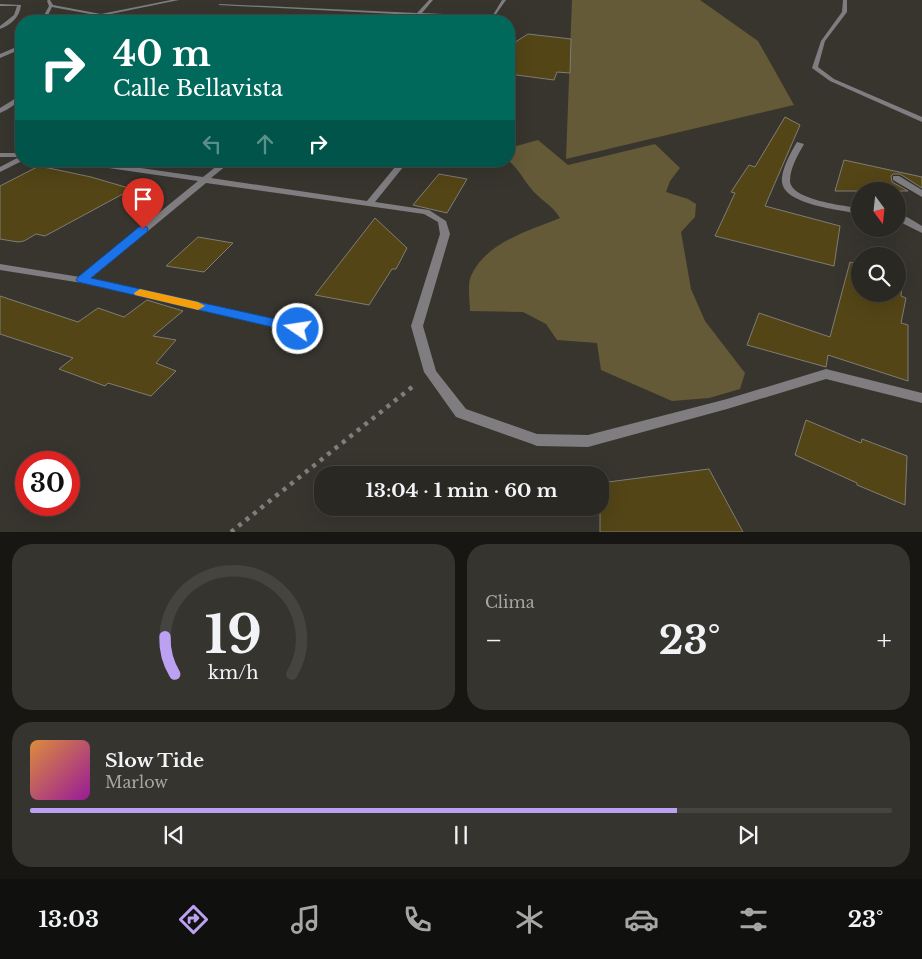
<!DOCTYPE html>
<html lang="es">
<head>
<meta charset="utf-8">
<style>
	body { margin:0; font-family:"Libre Baskerville",serif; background:#35342f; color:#f1f3f6; height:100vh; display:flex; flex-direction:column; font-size:19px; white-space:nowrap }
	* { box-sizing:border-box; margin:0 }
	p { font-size:16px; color:#a5a6a5 }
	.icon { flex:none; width:28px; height:28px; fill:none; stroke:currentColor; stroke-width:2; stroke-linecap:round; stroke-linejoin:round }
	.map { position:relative; height:532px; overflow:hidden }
	.drawer { display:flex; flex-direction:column; gap:12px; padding:12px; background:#171613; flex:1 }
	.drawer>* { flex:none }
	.guide { position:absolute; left:15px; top:15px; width:500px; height:152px; border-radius:20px; box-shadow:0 5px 20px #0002,0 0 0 1px #454440; background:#00695c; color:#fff; overflow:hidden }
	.needle { width:32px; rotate:165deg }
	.tools { position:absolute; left:851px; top:182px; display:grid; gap:10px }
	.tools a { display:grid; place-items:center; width:55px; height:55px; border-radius:50%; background:#292822; box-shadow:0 5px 20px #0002,0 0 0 1px #454440; font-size:25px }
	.speed { position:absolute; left:15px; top:451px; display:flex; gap:10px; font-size:25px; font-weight:700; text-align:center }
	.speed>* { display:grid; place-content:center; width:65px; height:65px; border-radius:50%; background:#292822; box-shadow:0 5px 20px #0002,0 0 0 1px #454440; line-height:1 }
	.speed .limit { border:8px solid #d22; background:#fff; color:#111 }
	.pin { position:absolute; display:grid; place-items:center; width:42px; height:42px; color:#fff; margin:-51px -21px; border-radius:50% 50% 50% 0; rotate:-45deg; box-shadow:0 0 5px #0007 }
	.pin .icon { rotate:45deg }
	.me { position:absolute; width:55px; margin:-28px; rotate:283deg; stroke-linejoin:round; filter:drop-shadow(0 0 4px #0008) }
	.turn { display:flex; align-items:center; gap:18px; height:105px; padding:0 15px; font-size:22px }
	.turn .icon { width:65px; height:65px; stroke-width:2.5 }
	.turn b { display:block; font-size:35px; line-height:42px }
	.lanes { display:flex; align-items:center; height:48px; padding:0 15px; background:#0003; justify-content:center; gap:25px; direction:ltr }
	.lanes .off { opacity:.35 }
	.big { font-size:38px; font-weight:800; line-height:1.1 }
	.drawer .widget { flex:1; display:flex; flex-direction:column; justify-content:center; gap:8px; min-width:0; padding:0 18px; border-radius:20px; background:#35342f }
	.drawer .dial { align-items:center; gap:0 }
	.dial svg { height:130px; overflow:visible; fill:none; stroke:#454440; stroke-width:7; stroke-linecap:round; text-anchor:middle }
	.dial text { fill:#f1f3f6; stroke:none }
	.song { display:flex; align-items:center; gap:15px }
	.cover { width:60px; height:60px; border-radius:8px; background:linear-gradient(135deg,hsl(30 70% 55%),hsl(300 70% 35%)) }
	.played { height:5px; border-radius:2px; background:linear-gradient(90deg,#bca0f2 75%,#454440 75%) }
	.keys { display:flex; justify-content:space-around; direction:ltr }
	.heat { display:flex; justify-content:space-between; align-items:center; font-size:28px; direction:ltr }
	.drawer .tiles { flex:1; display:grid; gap:12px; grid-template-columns:1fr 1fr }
	.widget:last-child { grid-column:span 2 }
	.trip { position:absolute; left:314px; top:466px; width:295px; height:50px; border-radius:20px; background:#292822; box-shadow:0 5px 20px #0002,0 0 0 1px #454440; font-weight:800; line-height:50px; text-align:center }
	.tab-bar { display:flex; height:80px; justify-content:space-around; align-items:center; background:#10100e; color:#a5a6a5 }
	.tab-bar .icon { width:35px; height:35px }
	.tab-bar .active { color:#bca0f2 }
	.tab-bar b { font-size:22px; color:#f1f3f6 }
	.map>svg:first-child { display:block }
	.green { fill:#655a37 }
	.building { fill:#534516; stroke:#7f7d74 }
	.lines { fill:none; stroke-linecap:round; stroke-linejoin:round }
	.path { stroke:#7f7e78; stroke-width:4.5; stroke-dasharray:4 5.5; stroke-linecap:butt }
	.minor { fill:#7f7d80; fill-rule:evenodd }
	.route { fill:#1a73e8; stroke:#114b97 }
	.slow { fill:#f59e0b }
</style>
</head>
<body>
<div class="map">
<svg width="922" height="532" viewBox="0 0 922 532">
	<rect width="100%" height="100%" fill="#37352e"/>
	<g class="green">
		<path d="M 572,0 L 700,0 L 758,41 L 794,105 L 566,159 Z"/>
		<path d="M 538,140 L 568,165 L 655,144 L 680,168 L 670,181 L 666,192 L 688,199 L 696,204 L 695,217 L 681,232 L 691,289 L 705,321 L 745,373 L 740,389 L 709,398 L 672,401 L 601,370 L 597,343 L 557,340 L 546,324 L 523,312 L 470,311 C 470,301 467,285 471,276 C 486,242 529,231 560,218 C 552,204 538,199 529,186 C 521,176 520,171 509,161 L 509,148 Z"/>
	</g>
	<g class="building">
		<path d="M 528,34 L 571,39 L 570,73 L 557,72 L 554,80 L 509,74 L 509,46 Z"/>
		<path d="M 785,117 L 800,125 L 765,206 L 840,226 L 834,266 L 715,236 L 735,193 L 731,192 L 749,165 L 755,167 Z"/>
		<path d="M 844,160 L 922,177 L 922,188 L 900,174 L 893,174 L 891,176 L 892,182 L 908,191 L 835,191 Z"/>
		<path d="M 39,166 L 91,177 L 132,189 L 45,236 L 36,234 L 24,241 L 18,242 L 0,239 L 0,186 Z"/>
		<path d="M 439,174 L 467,179 L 447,213 L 413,205 Z"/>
		<path d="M 375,218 L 407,248 L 396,269 L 392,269 L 369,305 L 315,295 Z"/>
		<path d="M 198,237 L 233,243 L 204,272 L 166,266 Z"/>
		<path d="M 850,262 L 860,265 L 860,294 L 898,294 L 898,276 L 903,277 L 901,296 L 906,298 L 901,323 L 908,325 L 908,381 L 828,355 L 826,367 L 747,345 L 759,313 L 830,337 Z"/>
		<path d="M 0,296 L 78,322 L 98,308 L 124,317 L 147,300 L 183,311 L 153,336 L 176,340 L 156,363 L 176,371 L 151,396 L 108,383 L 105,386 L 59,369 L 73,358 L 0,334 Z"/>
		<path d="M 806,420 L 861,443 L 862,439 L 907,456 L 905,505 L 857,485 L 857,483 L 795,455 Z"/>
		<path d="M 709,469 L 743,532 L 600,532 L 600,483 Z"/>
	</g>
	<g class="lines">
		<path class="path" d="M 231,532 L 412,387"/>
		<g class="minor">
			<path d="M 48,0 L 50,0 L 53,5 L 101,14 L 171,0 L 179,0 L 101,16 L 52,7 L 45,21 L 41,21 L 49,6 L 47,1 Z"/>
			<path d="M 429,0 L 433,0 L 422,13 L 487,16 L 493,15 L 502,0 L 506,0 L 494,17 L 420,15 L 414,21 L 410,21 L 415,15 L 218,5 L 220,4 L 417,13 Z"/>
			<path d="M 843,0 L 847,0 L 847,12 L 825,41 L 818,67 L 834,79 L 922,117 L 922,122 L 830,81 L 812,68 L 821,41 L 842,12 Z"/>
			<path d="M 0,4 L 21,5 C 20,17 11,25 0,29 L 0,26 L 14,15 L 17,6 L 0,6 Z"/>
			<path d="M 21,45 L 21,49 L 0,58 L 0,54 Z"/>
			<path d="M 21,91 C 22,102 9,109 0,113 L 0,108 L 13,100 Z"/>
			<path d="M 797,142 L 804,144 C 798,155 790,168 790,181 C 791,200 845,206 860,208 L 860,214 C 842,210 784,205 782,182 C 781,170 791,152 797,142 Z"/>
			<path d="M 0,153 L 21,153 L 22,161 L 0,172 L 0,167 L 19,157 L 0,157 Z"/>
			<path d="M 70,161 L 92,161 L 203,177 L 223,161 L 232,161 L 211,178 L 367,201 L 400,161 L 408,161 L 375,202 L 429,210 L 446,221 L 450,234 L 423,326 L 436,371 L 466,409 L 537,434 L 588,435 L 727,399 L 826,369 L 922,393 L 922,403 L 826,379 L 727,409 L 588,447 L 537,446 L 532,444 L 456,417 L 424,372 L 411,326 L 440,234 L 438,222 L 424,214 L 206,183 L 90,279 L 302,326 L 304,329 L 302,332 L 298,333 L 82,283 L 0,270 L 0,264 L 80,277 L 198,181 L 74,163 Z"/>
			<path d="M 893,176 L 899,176 L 922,190 L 922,197 L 893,180 Z"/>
			<path d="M 898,215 L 907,217 L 922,226 L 922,233 L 898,221 Z"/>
		</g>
	</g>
	<path class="route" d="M 143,226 L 147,227 L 148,229 L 147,232 L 91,278 L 298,324 L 305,329 L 303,332 L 298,333 L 78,282 L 76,280 L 78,277 L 139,227 Z"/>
	<path class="slow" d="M 140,289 L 198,302 L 205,306 L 198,310 L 135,295 L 134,293 Z"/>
</svg>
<div class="tools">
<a><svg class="needle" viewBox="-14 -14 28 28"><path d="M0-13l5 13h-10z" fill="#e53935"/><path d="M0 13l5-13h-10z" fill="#a5a6a5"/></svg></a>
<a><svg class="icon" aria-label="search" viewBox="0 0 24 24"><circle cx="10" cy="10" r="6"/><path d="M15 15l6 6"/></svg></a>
</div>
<div class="speed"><div class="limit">30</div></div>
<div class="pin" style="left:143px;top:229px;background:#d93025"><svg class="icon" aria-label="arrive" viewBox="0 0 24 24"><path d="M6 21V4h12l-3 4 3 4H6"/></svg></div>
<svg class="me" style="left:298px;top:329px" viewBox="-20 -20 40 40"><circle r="17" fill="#1a73e8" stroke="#fff" stroke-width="3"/><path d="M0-11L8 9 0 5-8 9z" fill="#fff"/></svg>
<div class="trip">13:04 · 1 min · 60 m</div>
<div class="guide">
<div class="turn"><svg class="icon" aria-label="right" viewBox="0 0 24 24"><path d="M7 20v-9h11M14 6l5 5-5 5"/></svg><div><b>40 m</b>Calle Bellavista</div></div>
<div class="lanes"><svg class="icon off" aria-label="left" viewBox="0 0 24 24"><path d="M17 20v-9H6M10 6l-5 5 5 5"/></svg><svg class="icon off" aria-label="ahead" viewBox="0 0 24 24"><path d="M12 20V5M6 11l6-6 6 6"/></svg><svg class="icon" aria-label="right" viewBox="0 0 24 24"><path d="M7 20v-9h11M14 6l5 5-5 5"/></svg></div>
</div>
</div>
<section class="drawer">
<div class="tiles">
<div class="widget dial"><svg viewBox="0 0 100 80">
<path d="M14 69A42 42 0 1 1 86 69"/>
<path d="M14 69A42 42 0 0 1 8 46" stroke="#bca0f2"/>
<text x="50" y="56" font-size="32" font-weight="700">19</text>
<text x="50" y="72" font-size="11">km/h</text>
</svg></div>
<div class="widget"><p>Clima</p>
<div class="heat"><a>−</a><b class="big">23°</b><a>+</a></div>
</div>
<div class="widget">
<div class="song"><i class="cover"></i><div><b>Slow Tide</b><p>Marlow</p></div></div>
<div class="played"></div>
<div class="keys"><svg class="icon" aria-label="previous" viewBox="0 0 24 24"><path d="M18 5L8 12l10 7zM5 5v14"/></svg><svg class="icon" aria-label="pause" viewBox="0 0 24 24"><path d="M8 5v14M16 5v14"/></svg><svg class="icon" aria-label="next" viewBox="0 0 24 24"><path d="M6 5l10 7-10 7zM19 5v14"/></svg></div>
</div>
</div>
</section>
<nav class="tab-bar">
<b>13:03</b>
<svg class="icon active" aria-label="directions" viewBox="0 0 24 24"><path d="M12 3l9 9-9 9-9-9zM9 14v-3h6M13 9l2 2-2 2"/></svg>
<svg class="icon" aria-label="music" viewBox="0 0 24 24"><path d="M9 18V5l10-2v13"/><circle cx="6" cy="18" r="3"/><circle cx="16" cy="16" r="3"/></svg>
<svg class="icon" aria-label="phone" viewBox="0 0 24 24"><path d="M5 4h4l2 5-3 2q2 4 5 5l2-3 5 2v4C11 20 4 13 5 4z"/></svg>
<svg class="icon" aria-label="climate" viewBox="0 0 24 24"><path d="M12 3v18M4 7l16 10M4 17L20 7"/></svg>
<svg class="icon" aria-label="car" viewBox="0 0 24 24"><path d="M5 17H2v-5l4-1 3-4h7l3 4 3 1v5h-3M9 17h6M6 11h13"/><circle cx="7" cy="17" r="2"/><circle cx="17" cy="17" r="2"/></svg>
<svg class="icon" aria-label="filters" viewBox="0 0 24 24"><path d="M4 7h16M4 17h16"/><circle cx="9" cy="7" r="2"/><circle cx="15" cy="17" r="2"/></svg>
<b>23°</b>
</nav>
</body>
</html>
